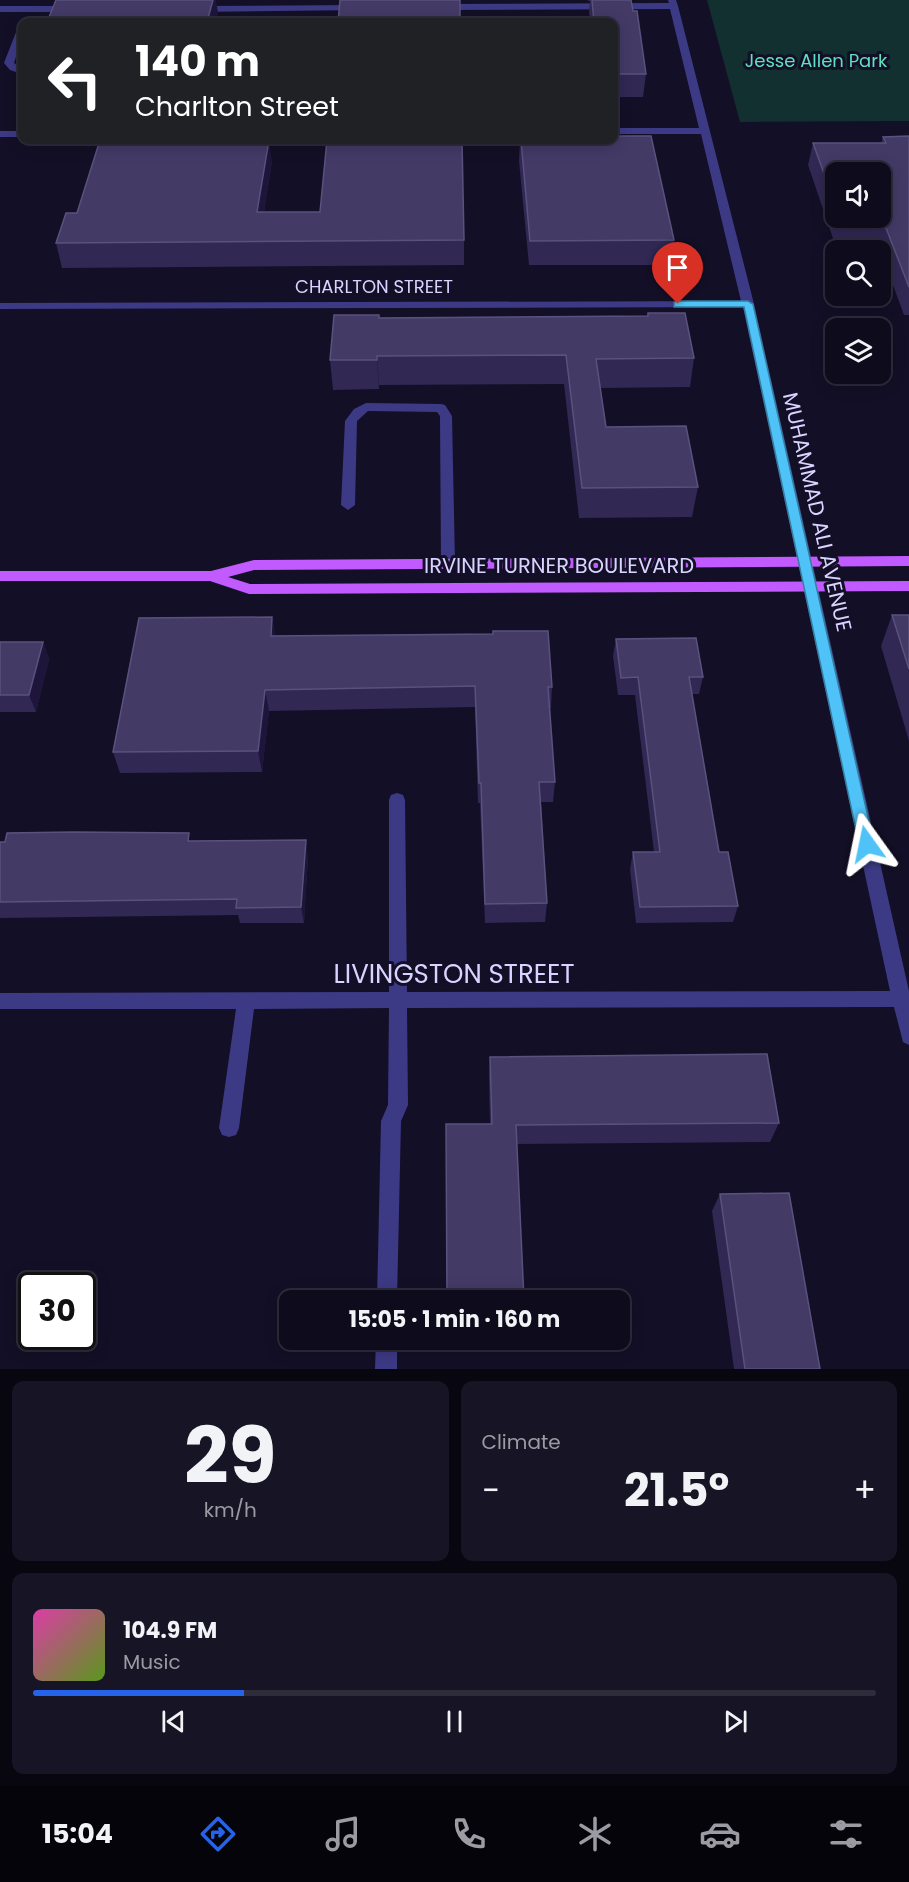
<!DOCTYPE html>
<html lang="en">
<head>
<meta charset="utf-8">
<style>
	body { margin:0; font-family:Poppins,sans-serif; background:#171425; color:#f1f3f6; height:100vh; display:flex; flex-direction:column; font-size:22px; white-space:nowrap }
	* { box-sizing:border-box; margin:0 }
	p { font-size:20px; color:#9b9ba3 }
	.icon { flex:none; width:33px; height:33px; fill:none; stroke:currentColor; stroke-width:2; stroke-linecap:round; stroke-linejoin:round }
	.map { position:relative; height:1369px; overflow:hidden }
	.panel { display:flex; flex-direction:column; gap:12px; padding:12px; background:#08060f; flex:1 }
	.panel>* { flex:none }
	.banner { position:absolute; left:18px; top:18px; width:600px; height:126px; border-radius:12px; box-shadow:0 3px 15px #0003,0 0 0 2px #2e2b3b; background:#202124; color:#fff; overflow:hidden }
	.fabs { position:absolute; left:825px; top:162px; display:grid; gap:12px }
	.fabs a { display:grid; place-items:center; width:66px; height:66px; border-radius:12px; background:#0e0b1c; box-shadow:0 3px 15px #0003,0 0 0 2px #2e2b3b; font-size:30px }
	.speed { position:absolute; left:18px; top:1272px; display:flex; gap:12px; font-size:30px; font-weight:700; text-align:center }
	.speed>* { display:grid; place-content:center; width:78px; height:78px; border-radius:50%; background:#0e0b1c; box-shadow:0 3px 15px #0003,0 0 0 2px #2e2b3b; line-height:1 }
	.speed .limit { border:3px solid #111; border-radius:9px; background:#fff; color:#111 }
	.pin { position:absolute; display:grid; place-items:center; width:51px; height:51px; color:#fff; margin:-62px -26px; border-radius:50% 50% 50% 0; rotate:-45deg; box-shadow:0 0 6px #0007 }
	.pin .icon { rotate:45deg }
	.me { position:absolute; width:66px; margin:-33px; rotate:348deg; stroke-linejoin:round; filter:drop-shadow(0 0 4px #0008) }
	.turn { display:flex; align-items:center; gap:21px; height:126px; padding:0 18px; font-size:27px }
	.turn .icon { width:78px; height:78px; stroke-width:2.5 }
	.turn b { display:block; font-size:42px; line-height:51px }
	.big { font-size:45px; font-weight:700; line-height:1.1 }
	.panel .widget { flex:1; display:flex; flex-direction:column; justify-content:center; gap:9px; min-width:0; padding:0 21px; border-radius:12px; background:#171425 }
	.panel .dial { align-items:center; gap:0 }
	.dial b { font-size:78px; line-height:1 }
	.song { display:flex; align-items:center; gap:18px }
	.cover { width:72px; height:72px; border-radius:9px; background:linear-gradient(135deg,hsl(320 70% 55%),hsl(90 70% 35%)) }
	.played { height:6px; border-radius:3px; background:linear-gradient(90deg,#2563eb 25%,#2e2b3b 25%) }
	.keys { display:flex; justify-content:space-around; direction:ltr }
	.heat { display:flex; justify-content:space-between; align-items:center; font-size:33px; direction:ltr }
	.panel .tiles { flex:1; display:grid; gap:12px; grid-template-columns:1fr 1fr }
	.widget:last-child { grid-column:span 2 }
	.trip { position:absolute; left:279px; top:1290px; width:351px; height:60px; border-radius:12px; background:#0e0b1c; box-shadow:0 3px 15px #0003,0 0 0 2px #2e2b3b; font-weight:700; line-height:60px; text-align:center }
	.dock { display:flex; height:96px; justify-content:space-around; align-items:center; background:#06040b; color:#9b9ba3 }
	.dock .icon { width:42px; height:42px }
	.dock .active { color:#2563eb }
	.dock b { font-size:27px; color:#f1f3f6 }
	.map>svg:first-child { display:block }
	.green { fill:#12302f }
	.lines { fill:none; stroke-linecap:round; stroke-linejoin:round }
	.minor { fill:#3d3a85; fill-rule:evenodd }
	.major { fill:#c25bff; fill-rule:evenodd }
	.wall { fill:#312854; fill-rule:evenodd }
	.shaded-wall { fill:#1d163a }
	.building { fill:#433a66; stroke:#5a527e; stroke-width:1.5 }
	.route { fill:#4fc3f7; stroke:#337fa1; stroke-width:1.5 }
	.labels { text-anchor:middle; stroke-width:6; stroke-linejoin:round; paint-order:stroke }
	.far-park-label { font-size:18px; fill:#5fe0c0; stroke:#130f26 }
	.far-street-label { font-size:18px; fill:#d9d4ff; stroke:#130f26 }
	.street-label { font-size:21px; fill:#d9d4ff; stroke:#130f26 }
	.near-street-label { font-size:26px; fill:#d9d4ff; stroke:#130f26 }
</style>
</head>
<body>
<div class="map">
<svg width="909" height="1369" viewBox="0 0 909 1369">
	<rect width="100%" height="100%" fill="#130f26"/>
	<path class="green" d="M 707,0 L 909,0 L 909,121 L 740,122 Z"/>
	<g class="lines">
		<g class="minor">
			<path d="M 668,0 L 676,0 L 678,6 L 754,304 L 909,991 L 909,1045 L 903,1042 L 894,1007 L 407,1008 L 408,1105 L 401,1121 L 397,1300 L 377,1300 L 381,1121 L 388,1105 L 389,1008 L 254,1009 L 239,1128 L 236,1135 L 229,1137 L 222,1135 L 219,1128 L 236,1009 L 0,1009 L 0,993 L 389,992 L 389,800 L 391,795 L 397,793 L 403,795 L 405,800 L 407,992 L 890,991 L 743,307 L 0,309 L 0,303 L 741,301 L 701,134 L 614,134 L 614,128 L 699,128 L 670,9 L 440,10 L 436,7 L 440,4 L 669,3 Z"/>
			<path d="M 359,5 L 363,8 L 362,10 L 197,12 L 193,9 L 197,6 Z"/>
			<path d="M 0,6 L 71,6 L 75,9 L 71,12 L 0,12 Z"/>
			<path d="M 22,24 L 22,38 L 14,63 L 22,68 L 22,74 L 10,70 L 4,63 L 18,27 Z"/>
			<rect x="0" y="131" width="22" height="6"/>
			<path d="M 366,403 L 441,404 L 445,405 L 452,416 L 455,563 L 453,566 L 448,568 L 441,563 L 440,416 L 437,412 L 368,411 L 357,421 L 355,505 L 348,510 L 341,505 L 345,421 L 354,409 Z"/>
			<path d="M 376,1340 L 397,1340 L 397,1369 L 375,1369 Z"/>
		</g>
		<path class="major" d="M 909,556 L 909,566 L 254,570 L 228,577 L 250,584 L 909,581 L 909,591 L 249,594 L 210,581 L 0,581 L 0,571 L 211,571 L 254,560 Z"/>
	</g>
	<g class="wall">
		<path d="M 588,0 L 631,0 L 646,74 L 643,97 L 614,97 L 614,22 L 590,22 L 589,12 L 590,1 L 588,1 Z"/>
		<path d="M 22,80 L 22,116 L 17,94 Z"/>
		<path d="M 909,136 L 909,315 L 904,315 L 880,250 L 837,250 L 808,165 L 813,143 L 881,143 L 883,137 ZM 836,172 L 880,218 L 836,218 Z"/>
		<path d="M 520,140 L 674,240 L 671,265 L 529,265 L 519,161 Z"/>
		<path d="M 272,161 L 264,212 L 464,240 L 464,265 L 62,268 L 56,243 L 77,213 Z"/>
		<path d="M 648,313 L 694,358 L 690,387 L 600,388 L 606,427 L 698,487 L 692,517 L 579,518 L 564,384 L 379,385 L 379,389 L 333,390 L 330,360 L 379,318 L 647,316 Z"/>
		<path d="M 892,615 L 909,615 L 909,741 L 881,646 Z"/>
		<path d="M 272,617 L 275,636 L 552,687 L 551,708 L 550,708 L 555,782 L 553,802 L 541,802 L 547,903 L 545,922 L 485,923 L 480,803 L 478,803 L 475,707 L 269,711 L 262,772 L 120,773 L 113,752 Z"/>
		<path d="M 616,639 L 703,677 L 699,694 L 692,694 L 719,852 L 738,906 L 733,922 L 636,923 L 630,869 L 633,852 L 654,852 L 635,695 L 618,695 L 613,656 Z"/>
		<path d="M 0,642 L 43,642 L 49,659 L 36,712 L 0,712 Z"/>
		<path d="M 192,841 L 308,856 L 304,923 L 240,923 L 238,915 L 0,918 L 0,842 Z"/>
		<path d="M 490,1057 L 779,1123 L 770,1142 L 517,1144 L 490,1124 L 489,1077 Z"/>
		<path d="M 720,1194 L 820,1369 L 734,1369 L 712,1211 Z"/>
		<path d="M 447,1340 L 523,1340 L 522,1340 L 447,1341 Z"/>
	</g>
	<g class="shaded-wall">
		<path d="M 213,0 L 216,0 L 218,13 L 216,22 L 207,22 Z"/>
		<path d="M 269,140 L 272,161 L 260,237 L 257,212 Z"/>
		<path d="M 377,356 L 379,385 L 379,389 L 377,360 Z"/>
		<path d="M 272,617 L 276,638 L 271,636 Z"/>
		<path d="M 43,642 L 49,659 L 36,712 L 29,695 Z"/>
		<path d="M 265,690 L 269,711 L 262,772 L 258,751 Z"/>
		<path d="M 306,840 L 308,856 L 304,923 L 301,907 Z"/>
	</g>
	<g class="building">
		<path d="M 56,0 L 213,0 L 207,22 L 47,22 Z"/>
		<path d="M 340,0 L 460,0 L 460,22 L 338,22 Z"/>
		<path d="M 592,0 L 631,0 L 633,11 L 637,11 L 646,74 L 614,74 L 614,22 L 594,22 Z"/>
		<path d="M 22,80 L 22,94 L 17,94 Z"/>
		<path d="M 614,136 L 651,136 L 674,240 L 530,241 L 521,140 L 614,140 Z"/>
		<path d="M 909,136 L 909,287 L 886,228 L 843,228 L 839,218 L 880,218 L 880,172 L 836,172 L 836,207 L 813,143 L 886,143 L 883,137 Z"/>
		<path d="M 100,140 L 269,140 L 257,212 L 320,212 L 327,140 L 462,140 L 464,240 L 56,243 L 66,213 L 77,213 Z"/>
		<path d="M 648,313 L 685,313 L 694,358 L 596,359 L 606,427 L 686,426 L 698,487 L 582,488 L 566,355 L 377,356 L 377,360 L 330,360 L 334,315 L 379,315 L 379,318 L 648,316 Z"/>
		<path d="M 892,615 L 909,615 L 909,669 Z"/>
		<path d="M 272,617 L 271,636 L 493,634 L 493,631 L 548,631 L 552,687 L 548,687 L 555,782 L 539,782 L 547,903 L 485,904 L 481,783 L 479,783 L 475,686 L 265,690 L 258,751 L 113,752 L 139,618 Z"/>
		<path d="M 696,638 L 703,677 L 689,677 L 719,852 L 728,852 L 738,906 L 640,907 L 633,852 L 660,852 L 638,677 L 621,678 L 616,639 Z"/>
		<path d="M 0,642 L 43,642 L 29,695 L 0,695 Z"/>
		<path d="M 73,832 L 189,833 L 188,841 L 306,840 L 301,907 L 236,908 L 237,899 L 0,902 L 0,842 L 5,842 L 7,833 Z"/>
		<path d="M 767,1054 L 779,1123 L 516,1125 L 524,1300 L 447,1300 L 446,1124 L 492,1124 L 490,1057 Z"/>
		<path d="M 789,1193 L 820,1369 L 745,1369 L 720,1194 Z"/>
	</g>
	<path class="route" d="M 678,301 L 748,301 L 753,304 L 874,844 L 872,849 L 867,851 L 862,849 L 859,844 L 744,307 L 674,307 L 674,302 Z"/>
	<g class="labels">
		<g class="far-park-label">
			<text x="816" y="67">Jesse Allen Park</text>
		</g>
		<g class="far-street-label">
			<text x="374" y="293">CHARLTON STREET</text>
		</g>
		<g class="street-label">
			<text transform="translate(817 512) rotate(77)" y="7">MUHAMMAD ALI AVENUE</text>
			<text x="559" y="573">IRVINE TURNER BOULEVARD</text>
		</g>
		<g class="near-street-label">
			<text x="454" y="983">LIVINGSTON STREET</text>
		</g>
	</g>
</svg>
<div class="fabs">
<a><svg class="icon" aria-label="sound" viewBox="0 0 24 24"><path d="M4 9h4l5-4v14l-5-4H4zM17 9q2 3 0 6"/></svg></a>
<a><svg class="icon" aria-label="search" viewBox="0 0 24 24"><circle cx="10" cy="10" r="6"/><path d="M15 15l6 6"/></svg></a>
<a><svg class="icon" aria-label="layers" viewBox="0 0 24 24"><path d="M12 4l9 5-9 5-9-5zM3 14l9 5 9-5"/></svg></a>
</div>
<div class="speed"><div class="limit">30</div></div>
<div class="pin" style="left:678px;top:304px;background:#d93025"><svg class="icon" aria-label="arrive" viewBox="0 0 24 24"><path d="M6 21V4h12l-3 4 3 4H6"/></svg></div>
<svg class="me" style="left:867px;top:844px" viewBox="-20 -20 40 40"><path d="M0-17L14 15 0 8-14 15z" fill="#4fc3f7" stroke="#fff" stroke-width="4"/></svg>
<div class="trip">15:05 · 1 min · 160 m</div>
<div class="banner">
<div class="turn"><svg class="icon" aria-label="left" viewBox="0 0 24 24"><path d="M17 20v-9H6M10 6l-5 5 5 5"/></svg><div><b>140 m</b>Charlton Street</div></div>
</div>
</div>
<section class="panel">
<div class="tiles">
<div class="widget dial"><b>29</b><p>km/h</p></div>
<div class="widget"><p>Climate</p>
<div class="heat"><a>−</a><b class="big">21.5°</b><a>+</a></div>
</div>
<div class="widget">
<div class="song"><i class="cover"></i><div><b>104.9 FM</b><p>Music</p></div></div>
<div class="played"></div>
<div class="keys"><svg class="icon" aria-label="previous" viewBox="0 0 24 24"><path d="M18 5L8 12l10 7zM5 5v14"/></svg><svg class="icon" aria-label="pause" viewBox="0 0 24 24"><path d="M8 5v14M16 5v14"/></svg><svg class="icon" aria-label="next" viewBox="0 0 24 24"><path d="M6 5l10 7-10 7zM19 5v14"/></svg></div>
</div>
</div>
</section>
<nav class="dock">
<b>15:04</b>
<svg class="icon active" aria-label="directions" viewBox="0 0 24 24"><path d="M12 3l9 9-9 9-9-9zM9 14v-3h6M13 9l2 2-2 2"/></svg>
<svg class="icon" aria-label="music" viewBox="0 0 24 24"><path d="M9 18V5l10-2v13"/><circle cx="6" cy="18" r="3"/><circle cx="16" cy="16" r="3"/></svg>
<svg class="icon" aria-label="phone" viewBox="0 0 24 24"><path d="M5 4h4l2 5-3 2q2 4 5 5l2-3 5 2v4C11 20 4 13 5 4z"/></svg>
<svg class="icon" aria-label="climate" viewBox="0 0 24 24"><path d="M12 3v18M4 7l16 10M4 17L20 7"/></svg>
<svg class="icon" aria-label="car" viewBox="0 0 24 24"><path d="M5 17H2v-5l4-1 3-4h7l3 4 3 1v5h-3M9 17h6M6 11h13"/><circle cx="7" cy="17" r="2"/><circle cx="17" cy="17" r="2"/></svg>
<svg class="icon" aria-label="filters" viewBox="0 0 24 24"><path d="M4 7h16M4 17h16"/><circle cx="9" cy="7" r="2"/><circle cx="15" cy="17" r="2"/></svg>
</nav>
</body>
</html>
